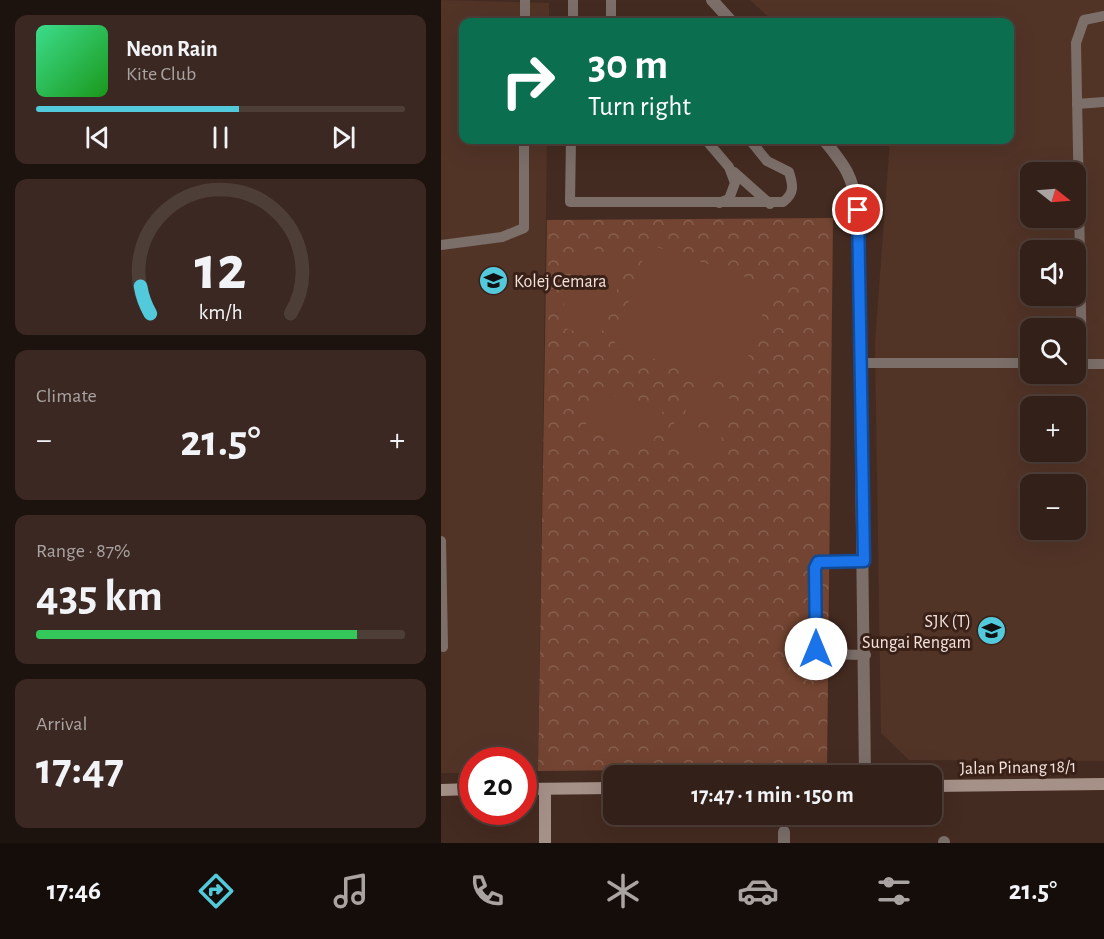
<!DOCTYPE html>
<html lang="en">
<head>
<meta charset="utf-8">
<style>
	body { margin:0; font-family:"Alegreya Sans",sans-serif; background:#3b2822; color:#f1f3f6; height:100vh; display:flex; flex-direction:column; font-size:22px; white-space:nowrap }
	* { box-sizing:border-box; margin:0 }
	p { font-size:20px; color:#a9a3a2 }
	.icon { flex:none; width:33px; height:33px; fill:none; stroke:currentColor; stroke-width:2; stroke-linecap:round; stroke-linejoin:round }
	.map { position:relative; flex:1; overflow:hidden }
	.details { display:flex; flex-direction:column; gap:15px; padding:15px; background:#1c120e; width:441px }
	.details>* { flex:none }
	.hud { position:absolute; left:18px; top:18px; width:555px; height:126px; border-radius:12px; box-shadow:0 6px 24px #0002,0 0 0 2px #4e3e38; background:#0b6e4f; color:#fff; overflow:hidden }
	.needle { width:39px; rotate:107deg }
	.tools { position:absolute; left:579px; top:162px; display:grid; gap:12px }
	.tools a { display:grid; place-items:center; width:66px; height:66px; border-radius:12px; background:#332019; box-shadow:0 6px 24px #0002,0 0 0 2px #4e3e38; font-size:30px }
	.speed { position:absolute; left:18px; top:747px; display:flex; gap:12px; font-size:30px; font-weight:700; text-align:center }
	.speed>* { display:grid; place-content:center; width:78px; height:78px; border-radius:50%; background:#332019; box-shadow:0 6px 24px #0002,0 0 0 2px #4e3e38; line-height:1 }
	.speed .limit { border:9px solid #d22; background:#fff; color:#111 }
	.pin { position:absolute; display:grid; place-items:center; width:51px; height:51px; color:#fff; margin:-26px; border:3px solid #fff; border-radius:50%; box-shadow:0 2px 6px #0007 }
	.me { position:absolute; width:66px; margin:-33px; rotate:0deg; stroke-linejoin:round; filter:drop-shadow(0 0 4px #0008) }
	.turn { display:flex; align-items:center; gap:21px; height:126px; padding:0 30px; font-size:27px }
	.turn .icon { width:78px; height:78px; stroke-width:2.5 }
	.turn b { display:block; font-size:42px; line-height:51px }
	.big { font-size:45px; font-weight:700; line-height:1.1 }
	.details .widget { flex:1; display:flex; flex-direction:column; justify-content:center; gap:9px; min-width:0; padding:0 21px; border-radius:12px; background:#3b2822 }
	.details .dial { align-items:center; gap:0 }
	.dial svg { height:156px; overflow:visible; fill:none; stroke:#4e3e38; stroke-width:7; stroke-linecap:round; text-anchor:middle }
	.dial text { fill:#f1f3f6; stroke:none }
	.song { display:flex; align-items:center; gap:18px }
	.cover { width:72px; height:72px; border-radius:9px; background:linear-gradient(135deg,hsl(150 70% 55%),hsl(120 70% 35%)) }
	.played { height:6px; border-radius:3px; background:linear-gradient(90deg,#53cadc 55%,#4e3e38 55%) }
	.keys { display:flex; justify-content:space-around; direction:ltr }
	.heat { display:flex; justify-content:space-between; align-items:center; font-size:33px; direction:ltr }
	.charge { height:9px; border-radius:4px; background:linear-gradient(90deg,#34c759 87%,#4e3e38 0) }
	.trip { position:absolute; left:162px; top:765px; width:339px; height:60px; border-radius:12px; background:#332019; box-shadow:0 6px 24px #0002,0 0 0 2px #4e3e38; font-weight:700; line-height:60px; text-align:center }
	.menu { display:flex; height:96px; justify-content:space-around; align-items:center; background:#140d0a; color:#a9a3a2 }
	.menu .icon { width:42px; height:42px }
	.menu .selected { color:#53cadc }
	.menu b { font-size:27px; color:#f1f3f6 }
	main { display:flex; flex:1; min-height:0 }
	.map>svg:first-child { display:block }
	.built { fill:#523427; fill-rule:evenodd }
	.park { fill:url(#park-crowns) }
	.pitch { fill:#734431 }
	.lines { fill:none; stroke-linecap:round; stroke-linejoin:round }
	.lane { stroke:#7c6f6a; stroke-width:10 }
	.street { stroke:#7c6f6a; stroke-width:12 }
	.secondary { stroke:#a69189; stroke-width:12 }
	.route-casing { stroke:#114b97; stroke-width:15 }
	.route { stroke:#1a73e8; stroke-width:10 }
	.labels { text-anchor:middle; stroke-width:6; stroke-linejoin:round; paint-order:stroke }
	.poi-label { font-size:18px; fill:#f3e2dc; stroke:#3a2118; text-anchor:start }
	.street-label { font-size:18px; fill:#f3e2dc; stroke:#3a2118 }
</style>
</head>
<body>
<main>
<section class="details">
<div class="widget">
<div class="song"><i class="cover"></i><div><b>Neon Rain</b><p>Kite Club</p></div></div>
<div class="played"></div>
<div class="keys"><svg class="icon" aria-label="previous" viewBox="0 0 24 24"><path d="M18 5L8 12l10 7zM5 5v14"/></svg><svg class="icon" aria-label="pause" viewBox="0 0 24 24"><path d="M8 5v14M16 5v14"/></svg><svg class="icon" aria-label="next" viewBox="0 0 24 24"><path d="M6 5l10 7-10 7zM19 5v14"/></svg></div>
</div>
<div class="widget dial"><svg viewBox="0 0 100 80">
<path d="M14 69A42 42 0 1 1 86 69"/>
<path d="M14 69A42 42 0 0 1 9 55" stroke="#53cadc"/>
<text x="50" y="56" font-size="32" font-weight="700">12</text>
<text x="50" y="72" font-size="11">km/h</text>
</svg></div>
<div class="widget"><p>Climate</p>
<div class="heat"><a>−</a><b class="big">21.5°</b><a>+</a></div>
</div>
<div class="widget"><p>Range · 87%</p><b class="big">435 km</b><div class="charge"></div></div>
<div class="widget"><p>Arrival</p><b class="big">17:47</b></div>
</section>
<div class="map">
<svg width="663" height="843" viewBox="0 0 663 843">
	<defs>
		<pattern id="park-crowns" width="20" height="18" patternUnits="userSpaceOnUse" patternTransform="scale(1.5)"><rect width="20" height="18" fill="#734431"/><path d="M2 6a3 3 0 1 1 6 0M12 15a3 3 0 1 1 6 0" fill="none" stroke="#875f4e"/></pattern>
	</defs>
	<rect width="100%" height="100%" fill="#442b21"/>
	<g class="built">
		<path d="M 0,0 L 108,3 L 108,22 L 22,22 L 22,140 L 106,140 L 97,771 L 83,771 L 82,760 L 32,760 L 31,773 L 0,773 Z"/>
		<path d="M 309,0 L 663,0 L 663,761 L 468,760 L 440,733 L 434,343 L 449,140 L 568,140 L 568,22 L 333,22 ZM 590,172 L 634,172 L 634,218 L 590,218 ZM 590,250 L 634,250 L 634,296 L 590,296 ZM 590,328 L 634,328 L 634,374 L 590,374 ZM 590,406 L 634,406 L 634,452 L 590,452 ZM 590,484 L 634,484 L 634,530 L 590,530 Z"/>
	</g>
	<path class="park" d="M 392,218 L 386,768 L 97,771 L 106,220 Z"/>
	<g class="pitch">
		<path d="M 207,244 L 331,286 L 297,387 L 173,345 Z"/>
		<path d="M 143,246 L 186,261 L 158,340 L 116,325 Z"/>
		<path d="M 253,387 L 293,400 L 284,426 L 244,412 Z"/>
		<path d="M 155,390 L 222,410 L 210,450 L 143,430 Z"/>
		<path d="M 234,421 L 281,436 L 273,462 L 225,447 Z"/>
	</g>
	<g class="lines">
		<g class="lane">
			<path d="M 84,22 L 84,0"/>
			<path d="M 132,22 L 132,0"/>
			<path d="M 170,22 L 170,0"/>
			<path d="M 636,104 L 663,102"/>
			<path d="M 130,140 L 129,202 L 342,202 C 354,193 352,185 348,172 L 326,161 L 309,140"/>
			<path d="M 265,140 L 288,167 L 294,183 L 288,199 L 278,203"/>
			<path d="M 293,172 L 329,204"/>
			<path d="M 0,245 L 61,237 L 83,228 L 83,140"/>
			<path d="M 420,363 L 590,363"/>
			<path d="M 635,364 L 663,364"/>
			<path d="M 641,364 L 635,43 L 643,20 L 663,16"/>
			<path d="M 0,541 L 2,647"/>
			<path d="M 423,561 L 377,562 L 374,568 L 375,649 L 377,654 L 425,655"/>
		</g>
		<g class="street">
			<path d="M 271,0 L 291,22"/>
			<path d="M 383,140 C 405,167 411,175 417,210 L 424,776"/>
			<path d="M 343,832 L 343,843"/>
			<path d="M 503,842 L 503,843"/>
		</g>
		<g class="secondary">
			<path d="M 490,786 L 663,784"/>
			<path d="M 82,789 L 172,788"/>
			<path d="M 104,789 L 104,843"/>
			<path d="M 0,790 L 32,789"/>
		</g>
	</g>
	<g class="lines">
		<defs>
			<path id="route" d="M 375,649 L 374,568 L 377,562 L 423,561 L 417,210"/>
		</defs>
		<use href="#route" class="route-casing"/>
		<use href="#route" class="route"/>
	</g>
	<defs>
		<symbol id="university-disc" viewBox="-11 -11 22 22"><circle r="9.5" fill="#53cadc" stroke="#3a2118"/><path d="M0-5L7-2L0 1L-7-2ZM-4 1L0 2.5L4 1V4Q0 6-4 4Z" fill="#111"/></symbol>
		<symbol id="school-disc" viewBox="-11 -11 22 22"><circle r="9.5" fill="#53cadc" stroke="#3a2118"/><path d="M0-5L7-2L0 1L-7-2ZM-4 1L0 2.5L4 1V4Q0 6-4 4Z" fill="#111"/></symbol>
	</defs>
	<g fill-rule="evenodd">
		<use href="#university-disc" x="36" y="264" width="33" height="33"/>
		<use href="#school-disc" x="534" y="614" width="33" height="33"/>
	</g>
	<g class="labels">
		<g class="poi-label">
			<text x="73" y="287">Kolej Cemara</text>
			<text x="530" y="627" text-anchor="end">SJK (T)<tspan x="530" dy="21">Sungai Rengam</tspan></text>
		</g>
		<g class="street-label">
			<text transform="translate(577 767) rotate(-1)" y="6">Jalan Pinang 18/1</text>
		</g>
	</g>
</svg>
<div class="tools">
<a><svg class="needle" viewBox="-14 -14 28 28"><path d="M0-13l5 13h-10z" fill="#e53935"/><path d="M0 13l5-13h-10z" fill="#a9a3a2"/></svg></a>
<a><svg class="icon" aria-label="sound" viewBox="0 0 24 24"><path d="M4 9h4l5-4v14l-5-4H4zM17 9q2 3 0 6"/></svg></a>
<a><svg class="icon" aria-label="search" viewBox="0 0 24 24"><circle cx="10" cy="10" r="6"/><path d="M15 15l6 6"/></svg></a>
<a>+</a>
<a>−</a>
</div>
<div class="speed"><div class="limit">20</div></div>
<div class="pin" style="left:417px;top:210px;background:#d93025"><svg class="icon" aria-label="arrive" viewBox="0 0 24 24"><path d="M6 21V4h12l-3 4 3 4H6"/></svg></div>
<svg class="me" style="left:375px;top:649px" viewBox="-20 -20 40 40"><circle r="19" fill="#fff"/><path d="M0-13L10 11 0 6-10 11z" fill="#1a73e8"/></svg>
<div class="trip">17:47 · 1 min · 150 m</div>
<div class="hud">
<div class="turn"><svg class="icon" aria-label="right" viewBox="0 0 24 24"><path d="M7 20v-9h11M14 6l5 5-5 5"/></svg><div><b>30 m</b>Turn right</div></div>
</div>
</div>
</main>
<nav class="menu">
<b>17:46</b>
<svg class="icon selected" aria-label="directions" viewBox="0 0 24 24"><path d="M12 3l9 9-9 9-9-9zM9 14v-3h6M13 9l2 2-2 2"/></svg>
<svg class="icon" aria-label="music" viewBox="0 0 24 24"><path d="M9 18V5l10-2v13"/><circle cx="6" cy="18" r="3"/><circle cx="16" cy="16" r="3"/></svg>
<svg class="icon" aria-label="phone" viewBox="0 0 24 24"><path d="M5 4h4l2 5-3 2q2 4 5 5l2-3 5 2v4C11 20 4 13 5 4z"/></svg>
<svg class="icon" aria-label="climate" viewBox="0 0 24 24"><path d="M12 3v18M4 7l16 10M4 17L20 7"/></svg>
<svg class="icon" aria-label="car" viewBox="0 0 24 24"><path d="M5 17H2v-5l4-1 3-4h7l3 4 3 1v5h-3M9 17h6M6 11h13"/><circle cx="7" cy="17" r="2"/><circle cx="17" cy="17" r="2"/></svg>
<svg class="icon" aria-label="filters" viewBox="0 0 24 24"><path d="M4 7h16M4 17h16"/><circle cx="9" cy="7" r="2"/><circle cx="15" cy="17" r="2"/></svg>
<b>21.5°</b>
</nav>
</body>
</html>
